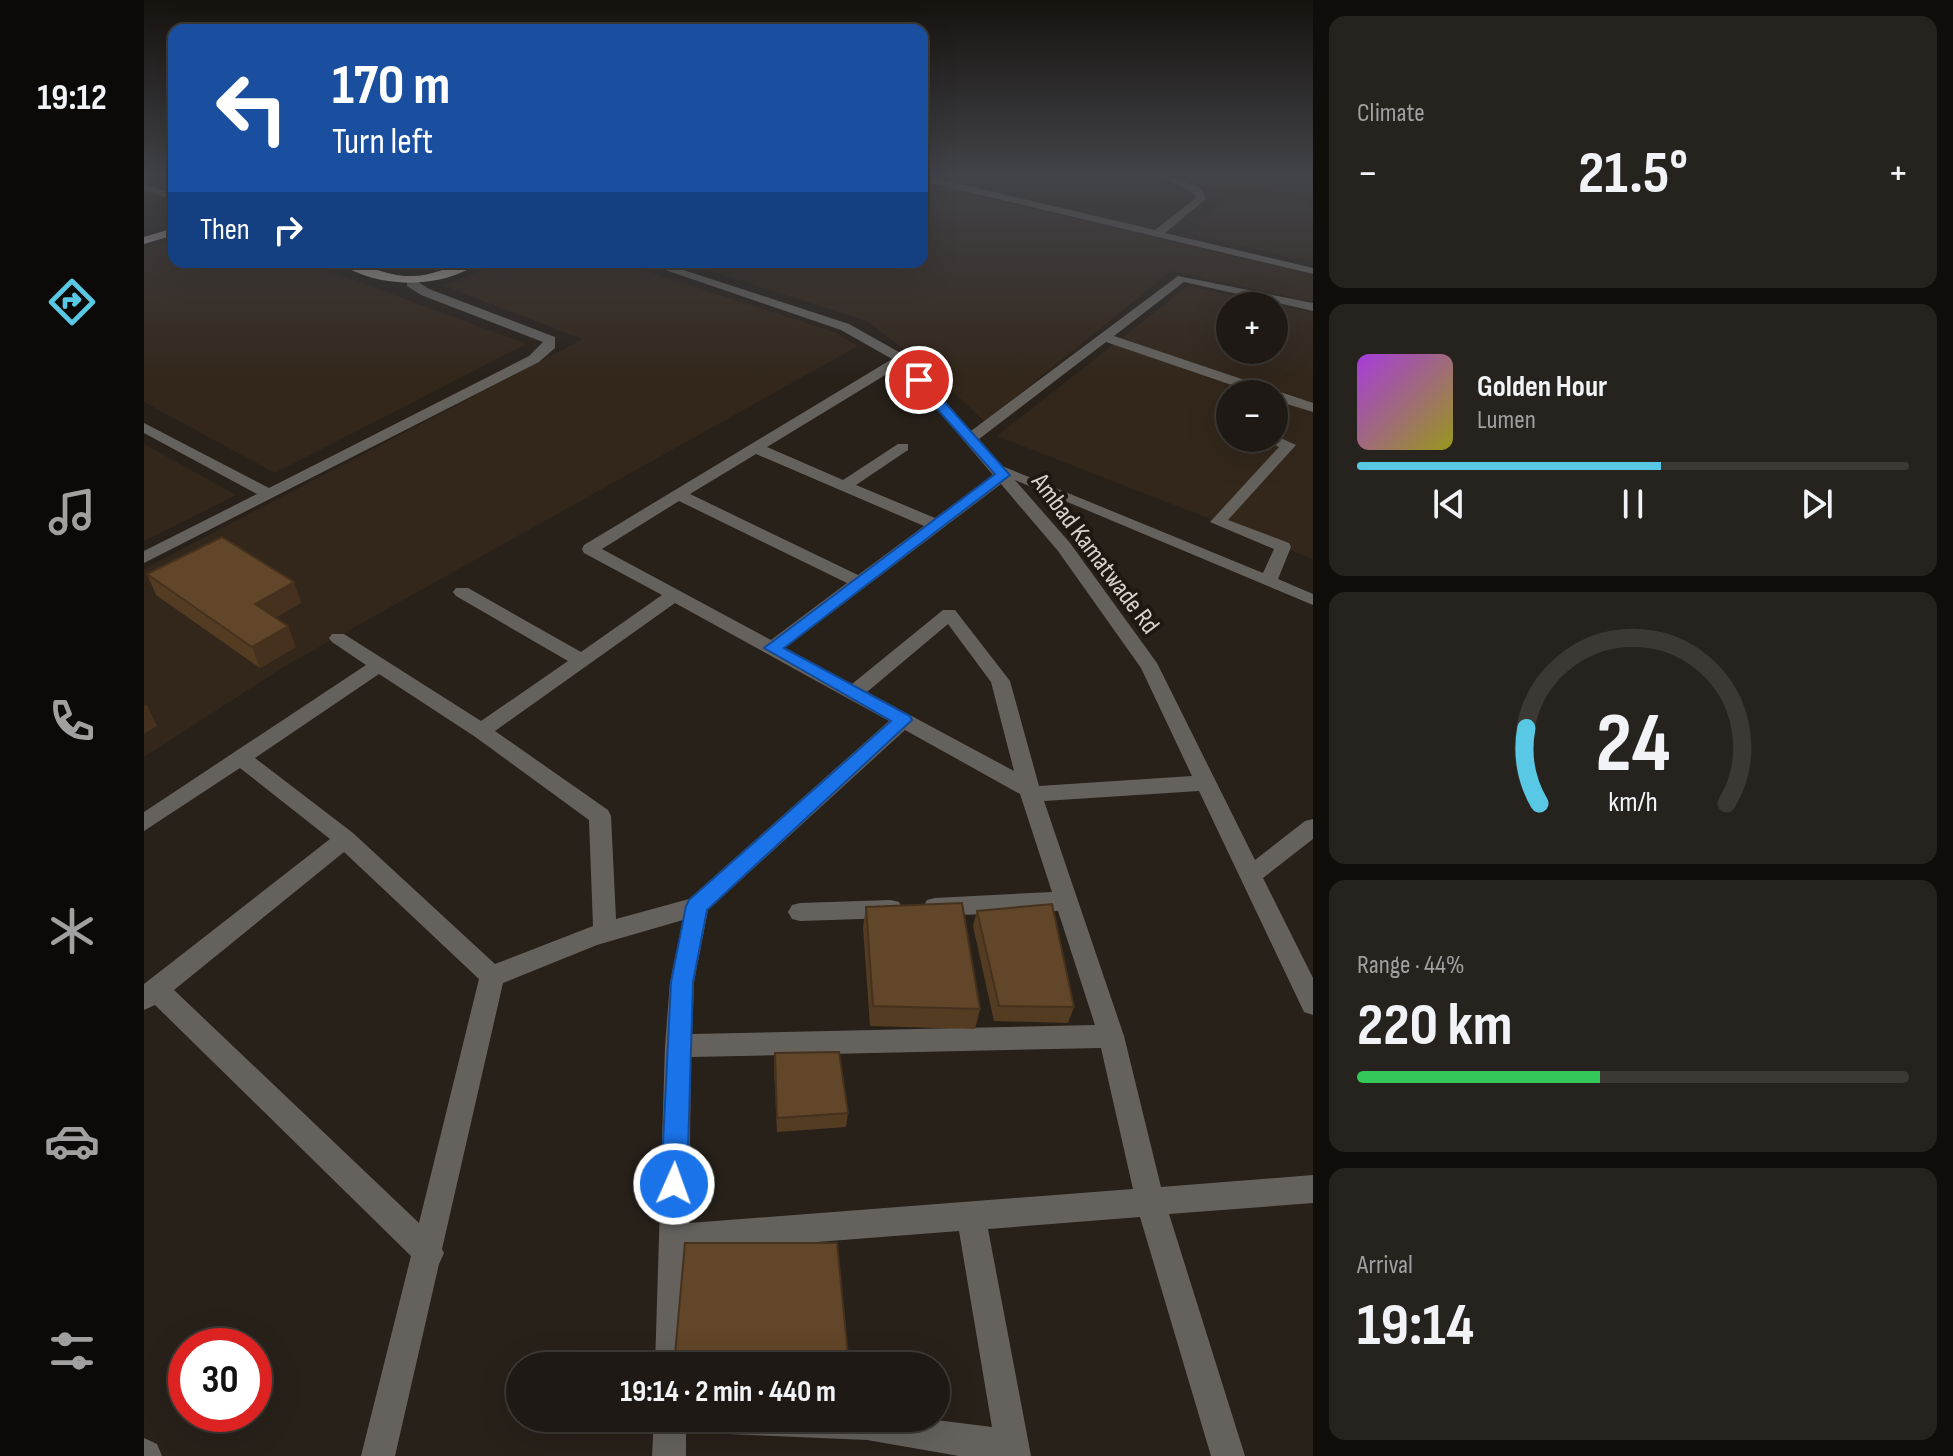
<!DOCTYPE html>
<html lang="en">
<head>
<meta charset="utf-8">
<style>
	body { margin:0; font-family:"Sofia Sans Condensed",sans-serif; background:#26221d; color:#f1f3f6; height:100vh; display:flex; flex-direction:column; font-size:30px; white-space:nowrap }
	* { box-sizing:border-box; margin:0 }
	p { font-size:26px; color:#a1a0a0 }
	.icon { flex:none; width:44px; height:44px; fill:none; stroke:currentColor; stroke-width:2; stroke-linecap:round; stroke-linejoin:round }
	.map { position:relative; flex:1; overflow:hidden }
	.side { display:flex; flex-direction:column; gap:16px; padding:16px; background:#100e0b; width:640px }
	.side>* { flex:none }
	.guide { position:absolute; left:24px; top:24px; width:760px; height:244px; border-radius:16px; box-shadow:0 8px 32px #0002,0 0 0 2px #3c3834; background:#1a4fa0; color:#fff; overflow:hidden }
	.controls { position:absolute; left:1072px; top:292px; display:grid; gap:16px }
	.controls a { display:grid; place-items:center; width:72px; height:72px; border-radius:50%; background:#1e1914; box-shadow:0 8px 32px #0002,0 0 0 2px #3c3834; font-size:40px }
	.speed { position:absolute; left:24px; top:1328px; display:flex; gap:16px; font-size:40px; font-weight:700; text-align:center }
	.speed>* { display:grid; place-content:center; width:104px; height:104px; border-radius:50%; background:#1e1914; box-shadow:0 8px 32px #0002,0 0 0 2px #3c3834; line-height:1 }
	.speed .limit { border:12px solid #d22; background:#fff; color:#111 }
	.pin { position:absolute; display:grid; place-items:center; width:68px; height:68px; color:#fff; margin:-34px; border:4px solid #fff; border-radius:50%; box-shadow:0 2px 8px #0007 }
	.me { position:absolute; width:88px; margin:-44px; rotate:2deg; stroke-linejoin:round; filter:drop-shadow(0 0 6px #0008) }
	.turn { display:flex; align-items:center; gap:28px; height:168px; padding:0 32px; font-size:36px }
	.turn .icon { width:104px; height:104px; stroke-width:2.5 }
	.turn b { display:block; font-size:56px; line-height:68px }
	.then { display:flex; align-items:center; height:76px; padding:0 32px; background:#0003; gap:16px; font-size:30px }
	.big { font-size:60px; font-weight:700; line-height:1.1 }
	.side .widget { flex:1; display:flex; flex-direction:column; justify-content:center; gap:12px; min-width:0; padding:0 28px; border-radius:16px; background:#26221d }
	.side .dial { align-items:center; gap:0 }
	.dial svg { height:208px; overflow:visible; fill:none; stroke:#3c3834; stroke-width:7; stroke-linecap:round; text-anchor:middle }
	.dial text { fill:#f1f3f6; stroke:none }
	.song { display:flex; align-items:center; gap:24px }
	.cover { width:96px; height:96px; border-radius:12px; background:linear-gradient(135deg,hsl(280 70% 55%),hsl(60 70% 35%)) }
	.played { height:8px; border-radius:4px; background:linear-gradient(90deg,#58c8e4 55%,#3c3834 55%) }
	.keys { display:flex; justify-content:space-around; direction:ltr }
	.heat { display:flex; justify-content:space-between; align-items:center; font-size:44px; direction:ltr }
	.charge { height:12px; border-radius:6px; background:linear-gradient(90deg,#34c759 44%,#3c3834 0) }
	.trip { position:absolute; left:362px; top:1352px; width:444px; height:80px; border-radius:40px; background:#1e1914; box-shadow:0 8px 32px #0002,0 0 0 2px #3c3834; font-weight:700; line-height:80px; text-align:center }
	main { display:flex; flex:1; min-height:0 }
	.tab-bar { display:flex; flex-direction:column; width:144px; justify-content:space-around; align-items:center; background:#0c0a08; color:#a1a0a0 }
	.tab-bar .icon { width:56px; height:56px }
	.tab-bar .selected { color:#58c8e4 }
	.tab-bar b { font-size:36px; color:#f1f3f6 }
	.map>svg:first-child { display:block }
	.built { fill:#33271b; fill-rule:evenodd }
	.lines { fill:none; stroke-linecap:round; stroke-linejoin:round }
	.minor { fill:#65625e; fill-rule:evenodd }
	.major { fill:#a9a19a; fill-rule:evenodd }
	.wall { fill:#543c23 }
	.shaded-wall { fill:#45311d }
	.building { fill:#624629; stroke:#45311d; stroke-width:2 }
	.route { fill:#1a73e8; stroke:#114b97; stroke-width:2 }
	.labels { text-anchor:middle; stroke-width:8; stroke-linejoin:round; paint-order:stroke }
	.street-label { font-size:26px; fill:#d7d2cd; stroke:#1f1811 }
</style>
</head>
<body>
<main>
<nav class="tab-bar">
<b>19:12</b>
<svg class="icon selected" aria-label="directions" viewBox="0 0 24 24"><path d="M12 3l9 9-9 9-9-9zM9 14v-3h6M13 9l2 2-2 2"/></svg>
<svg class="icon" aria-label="music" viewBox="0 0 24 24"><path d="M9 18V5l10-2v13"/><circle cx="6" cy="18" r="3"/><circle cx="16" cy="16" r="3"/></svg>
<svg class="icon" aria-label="phone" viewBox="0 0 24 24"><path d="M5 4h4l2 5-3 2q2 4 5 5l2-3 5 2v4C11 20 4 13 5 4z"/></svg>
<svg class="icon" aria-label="climate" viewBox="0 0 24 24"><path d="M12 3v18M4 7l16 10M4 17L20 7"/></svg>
<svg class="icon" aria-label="car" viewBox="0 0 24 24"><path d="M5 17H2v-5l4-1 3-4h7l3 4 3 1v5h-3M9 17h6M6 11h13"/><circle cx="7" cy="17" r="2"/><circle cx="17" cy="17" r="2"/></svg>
<svg class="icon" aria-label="filters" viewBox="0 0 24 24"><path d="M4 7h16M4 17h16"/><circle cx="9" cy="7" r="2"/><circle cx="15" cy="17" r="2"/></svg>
</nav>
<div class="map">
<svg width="1169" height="1456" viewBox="0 0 1169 1456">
	<rect width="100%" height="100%" fill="#28211a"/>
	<g class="built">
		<path d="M 1035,175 L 1110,175 L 1169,206 L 1169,262 L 1045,234 L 1083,197 Z"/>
		<path d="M 778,183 L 1169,275 L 1169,302 L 1027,271 L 841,422 L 782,366 L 723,321 L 538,262 L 778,262 Z"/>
		<path d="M 30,239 L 30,262 L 162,262 L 382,344 L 131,473 L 0,402 L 0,249 Z"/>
		<path d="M 357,262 L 475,262 L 690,332 L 714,346 L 141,666 L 0,757 L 0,569 L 439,339 L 300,286 Z"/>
		<path d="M 1044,286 L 1169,312 L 1169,559 L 853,436 ZM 1086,306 L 1130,306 L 1130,350 L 1086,350 ZM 1086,394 L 1130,394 L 1130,438 L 1086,438 Z"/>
		<path d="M 0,444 L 92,495 L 0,541 Z"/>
	</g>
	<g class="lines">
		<g class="minor">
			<path d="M 778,175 L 1011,230 L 1052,198 L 1050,193 L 1014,175 L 1026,175 L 1058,189 L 1062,199 L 1021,233 L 1169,268 L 1169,274 L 778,181 Z"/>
			<path d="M 0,184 L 30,194 L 30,200 L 0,190 Z"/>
			<path d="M 498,262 L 515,262 L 705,324 L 762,356 L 827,431 L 1034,276 L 1169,303 L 1169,311 L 1040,282 L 970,336 L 1169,403 L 1169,412 L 1130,400 L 1130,394 L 1114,394 L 962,342 L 835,439 L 858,466 L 1119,573 L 1130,549 L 1066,522 L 1135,447 L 1117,438 L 1130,438 L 1130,435 L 1152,445 L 1084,520 L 1145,543 L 1147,547 L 1134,579 L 1169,594 L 1169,605 L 871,480 L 926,543 L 1013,663 L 1111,860 L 1161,821 L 1169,819 L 1169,839 L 1119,878 L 1169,978 L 1169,1015 L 1160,1012 L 1055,791 L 900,801 L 980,1036 L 1017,1187 L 1169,1175 L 1169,1203 L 1025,1214 L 1101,1456 L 1067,1456 L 996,1217 L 844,1229 L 887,1456 L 815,1456 L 723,1440 L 585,1434 L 573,1430 L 569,1418 L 776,1418 L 848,1427 L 815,1231 L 544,1252 L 543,1366 L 511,1366 L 521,1046 L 526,982 L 539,920 L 453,945 L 359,983 L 298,1249 L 300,1253 L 295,1264 L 251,1456 L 217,1456 L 267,1256 L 11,1005 L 0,1010 L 0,984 L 186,839 L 96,768 L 0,831 L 0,812 L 222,665 L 188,642 L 185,638 L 188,634 L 200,634 L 337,721 L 424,661 L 312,596 L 309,592 L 312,588 L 324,588 L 437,652 L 518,595 L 440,553 L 438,549 L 440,545 L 748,359 L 697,330 ZM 756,366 L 849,475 L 791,518 L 712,485 L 764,450 L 764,444 L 754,444 L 699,480 L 623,447 ZM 612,454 L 780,526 L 714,575 L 546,494 ZM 857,484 L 914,551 L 997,668 L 1048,776 L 895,786 L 866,681 L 811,610 L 799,610 L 708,684 L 641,648 ZM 535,501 L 703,583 L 627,640 L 458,549 ZM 531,603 L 745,721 L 545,899 L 472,919 L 467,816 L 464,810 L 351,731 ZM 804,624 L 847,682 L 870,771 L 723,692 ZM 235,674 L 330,736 L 445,820 L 449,926 L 351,964 L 209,833 L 111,758 ZM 761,730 L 876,794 L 908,892 L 791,898 L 783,900 L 779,907 L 783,914 L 791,916 L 914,911 L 951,1025 L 548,1034 L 550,982 L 564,910 ZM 200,852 L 335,979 L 275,1223 L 30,990 ZM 957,1048 L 989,1189 L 545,1223 L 547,1057 Z"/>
			<path d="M 263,280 L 271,280 L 285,289 L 411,337 L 411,348 L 395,362 L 0,563 L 0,551 L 113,494 L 0,433 L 0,423 L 125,488 L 385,356 L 399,342 L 277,295 L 263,286 Z"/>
			<path d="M 747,900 L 755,902 L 759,909 L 755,916 L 747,918 L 656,921 L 648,919 L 644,912 L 648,905 L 656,903 Z"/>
			<path d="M 510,1418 L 542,1418 L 542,1456 L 508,1456 Z"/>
			<path d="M 0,1438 L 13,1444 L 18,1456 L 0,1456 Z"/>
		</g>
		<g class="major">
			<path d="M 30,228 L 30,235 L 0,244 L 0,237 Z"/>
			<path d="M 194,262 C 220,262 242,277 268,276 C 292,276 312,262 336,262 C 298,290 232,289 194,262 Z"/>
		</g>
	</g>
	<g class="wall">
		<path d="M 3,574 L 150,582 L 157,603 L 131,617 L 152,647 L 116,668 L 12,595 Z"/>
		<path d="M 722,907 L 836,1009 L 831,1029 L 726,1026 L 719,927 Z"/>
		<path d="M 833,911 L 930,1007 L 924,1023 L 850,1021 L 829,926 Z"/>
		<path d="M 631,1053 L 704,1113 L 702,1127 L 633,1132 L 630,1068 Z"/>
	</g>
	<g class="shaded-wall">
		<path d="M 150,582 L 157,603 L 119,625 L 111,604 Z"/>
		<path d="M 144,626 L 152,647 L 116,668 L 108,647 Z"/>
		<path d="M 3,705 L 13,726 L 0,734 L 0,706 Z"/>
	</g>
	<g class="building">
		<path d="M 78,537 L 150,582 L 111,604 L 144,626 L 108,647 L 3,574 Z"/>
		<path d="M 818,903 L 836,1009 L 729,1006 L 722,907 Z"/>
		<path d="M 908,904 L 930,1007 L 855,1006 L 833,911 Z"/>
		<path d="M 695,1052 L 704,1113 L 633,1118 L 631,1053 Z"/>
		<path d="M 541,1243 L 693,1243 L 705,1366 L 530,1366 Z"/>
	</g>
	<linearGradient id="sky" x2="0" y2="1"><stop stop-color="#16120e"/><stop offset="0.46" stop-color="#424349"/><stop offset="1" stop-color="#424349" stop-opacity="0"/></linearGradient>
	<rect width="1169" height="379" fill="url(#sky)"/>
	<path class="route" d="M 770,378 L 779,378 L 866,475 L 640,648 L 766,716 L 768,720 L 563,910 L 549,982 L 543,1184 L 539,1193 L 530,1197 L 521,1193 L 517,1184 L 527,982 L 542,906 L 545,900 L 747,721 L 620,648 L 851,474 L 770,383 Z"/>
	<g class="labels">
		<g class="street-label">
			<text transform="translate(952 553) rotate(53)" y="9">Ambad Kamatwade Rd</text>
		</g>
	</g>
</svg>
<div class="controls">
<a>+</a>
<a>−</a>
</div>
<div class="speed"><div class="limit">30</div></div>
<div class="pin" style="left:775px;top:380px;background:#d93025"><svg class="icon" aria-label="arrive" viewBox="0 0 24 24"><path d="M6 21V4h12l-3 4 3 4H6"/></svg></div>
<svg class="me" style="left:530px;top:1184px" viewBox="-20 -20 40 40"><circle r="17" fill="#1a73e8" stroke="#fff" stroke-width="3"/><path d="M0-11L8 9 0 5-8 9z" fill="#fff"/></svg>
<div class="trip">19:14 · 2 min · 440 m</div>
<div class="guide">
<div class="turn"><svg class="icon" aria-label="left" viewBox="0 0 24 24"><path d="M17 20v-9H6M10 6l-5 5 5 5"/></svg><div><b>170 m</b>Turn left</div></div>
<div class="then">Then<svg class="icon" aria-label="right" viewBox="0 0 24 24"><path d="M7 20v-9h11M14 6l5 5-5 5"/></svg></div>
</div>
</div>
<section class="side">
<div class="widget"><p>Climate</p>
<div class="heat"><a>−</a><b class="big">21.5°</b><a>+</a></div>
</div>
<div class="widget">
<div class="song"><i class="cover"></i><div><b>Golden Hour</b><p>Lumen</p></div></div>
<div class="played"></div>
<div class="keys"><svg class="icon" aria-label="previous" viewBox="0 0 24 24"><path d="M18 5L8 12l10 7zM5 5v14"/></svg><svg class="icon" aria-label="pause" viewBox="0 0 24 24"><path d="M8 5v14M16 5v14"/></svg><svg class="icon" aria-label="next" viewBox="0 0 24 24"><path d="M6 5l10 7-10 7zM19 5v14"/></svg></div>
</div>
<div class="widget dial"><svg viewBox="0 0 100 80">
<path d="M14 69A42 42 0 1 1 86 69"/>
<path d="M14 69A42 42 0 0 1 9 40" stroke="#58c8e4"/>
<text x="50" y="56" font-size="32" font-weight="700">24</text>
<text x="50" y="72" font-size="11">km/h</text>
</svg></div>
<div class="widget"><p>Range · 44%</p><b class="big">220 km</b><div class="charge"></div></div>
<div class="widget"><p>Arrival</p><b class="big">19:14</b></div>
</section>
</main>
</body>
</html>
